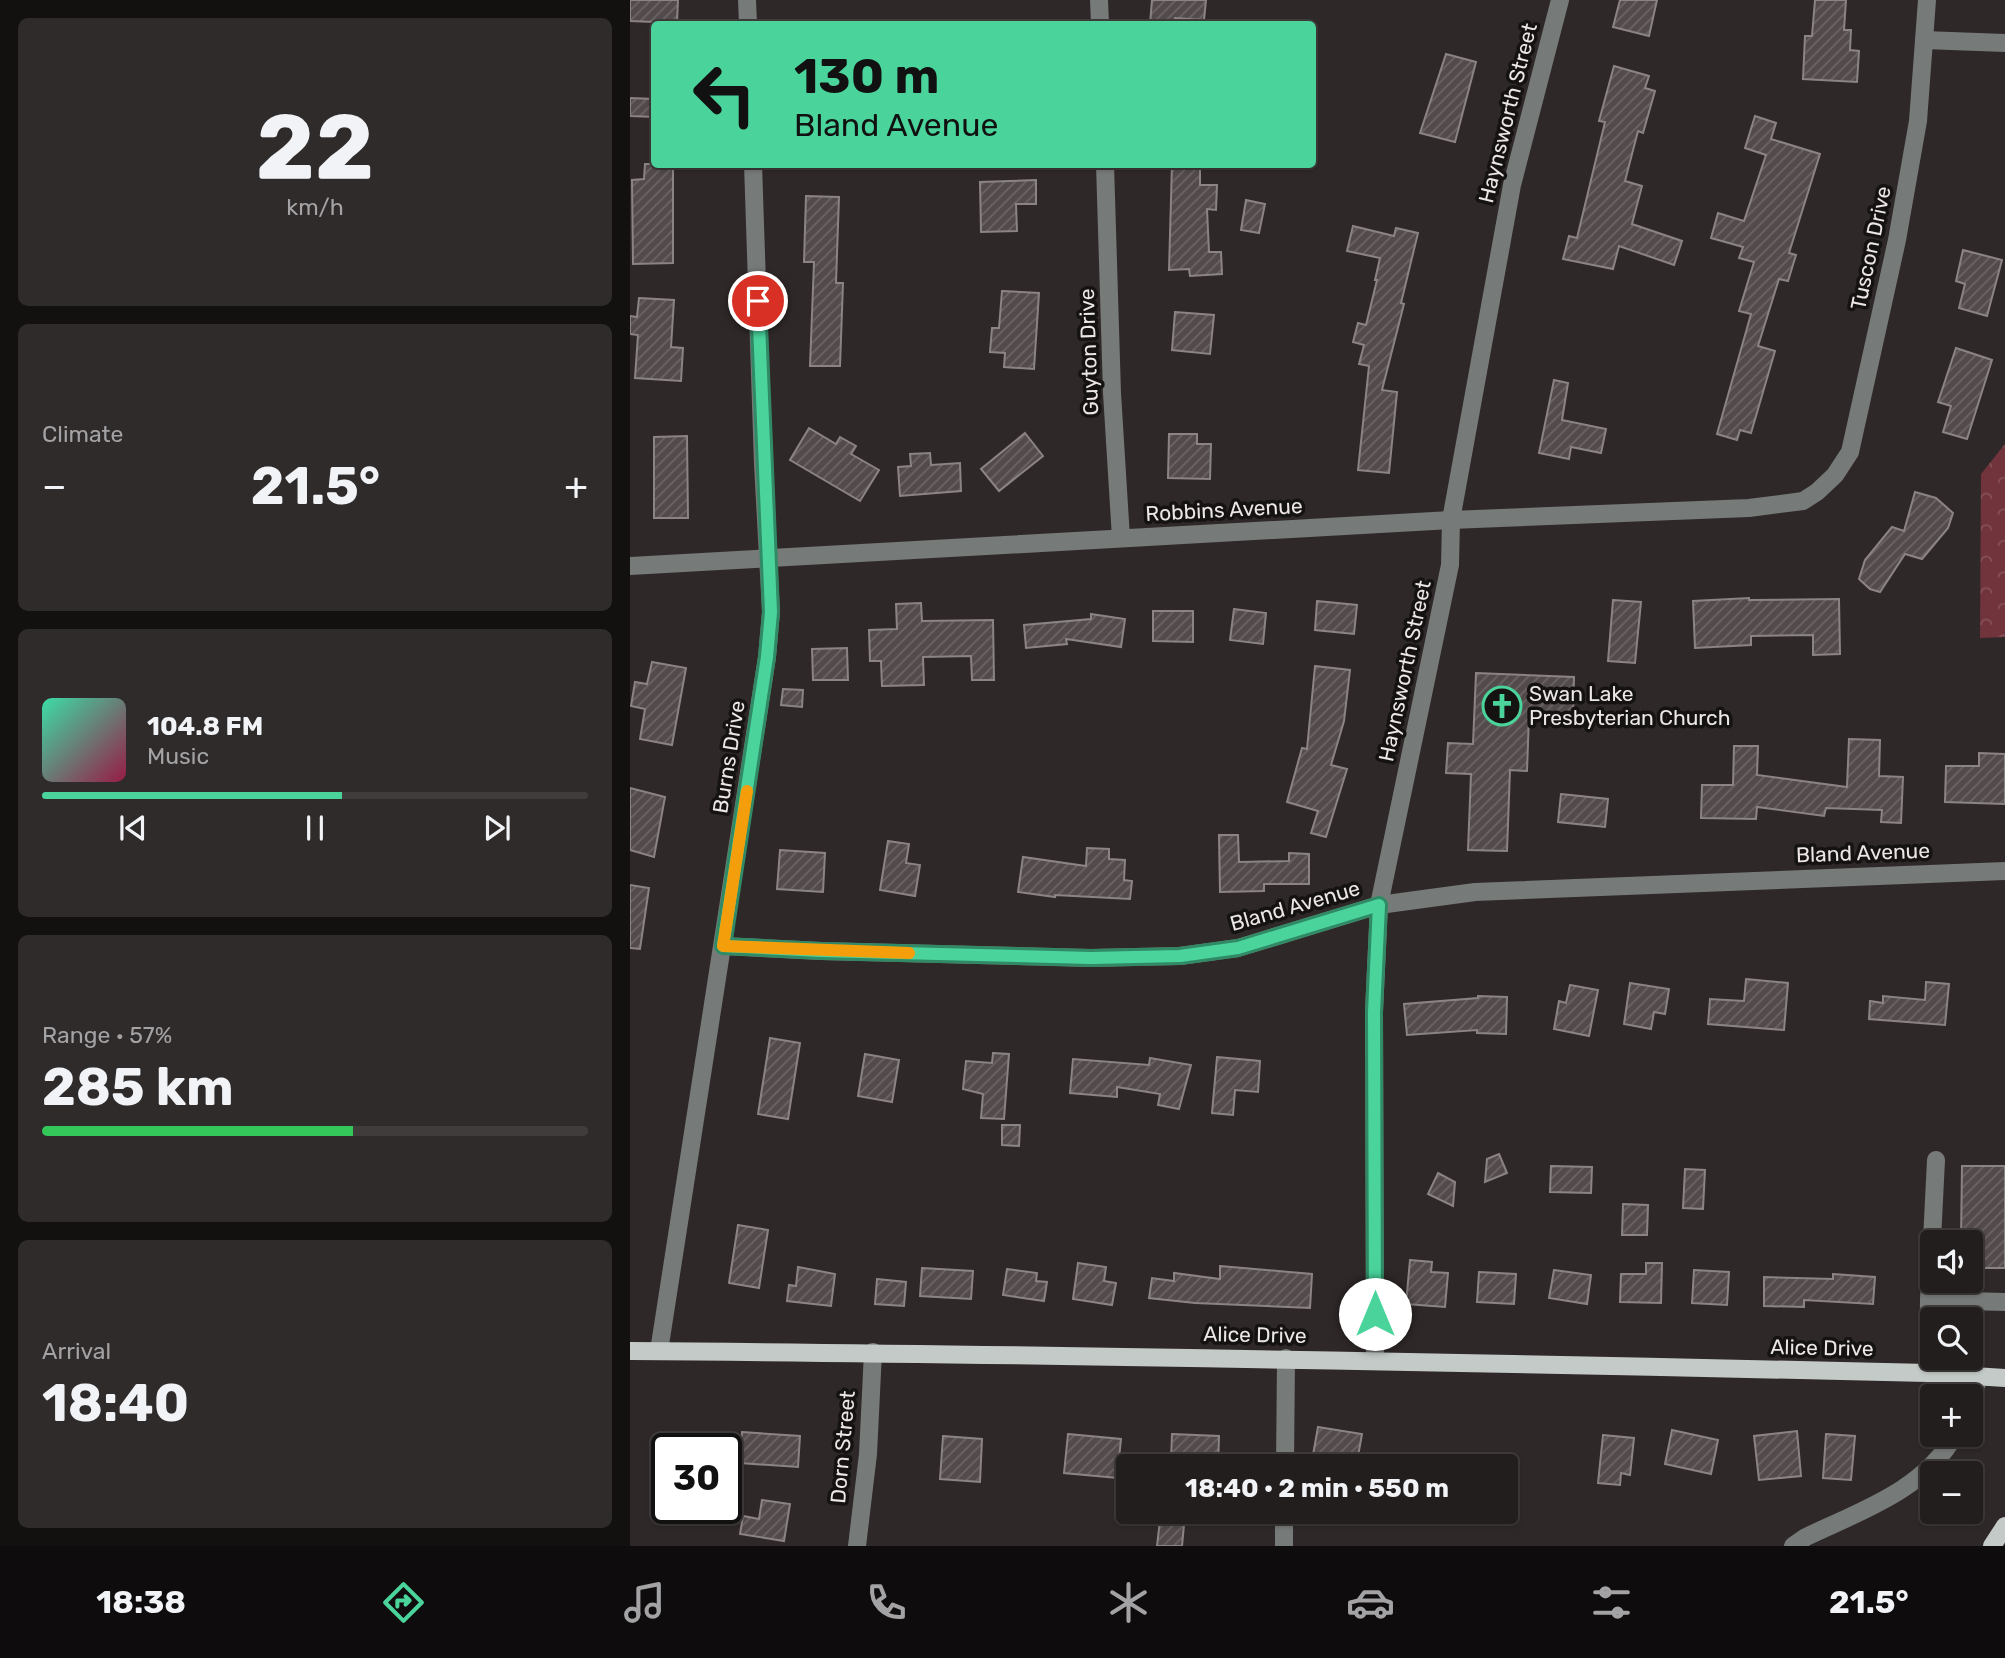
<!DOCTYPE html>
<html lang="en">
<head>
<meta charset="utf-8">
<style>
	body { margin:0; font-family:Rubik,sans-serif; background:#2f2b2b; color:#f1f3f6; height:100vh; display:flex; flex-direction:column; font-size:26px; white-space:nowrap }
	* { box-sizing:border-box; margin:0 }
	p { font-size:23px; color:#a3a2a4 }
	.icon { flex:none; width:38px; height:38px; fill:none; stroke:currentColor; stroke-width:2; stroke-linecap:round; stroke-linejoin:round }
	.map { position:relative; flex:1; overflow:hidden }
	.sheet { display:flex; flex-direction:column; gap:18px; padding:18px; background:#131010; width:630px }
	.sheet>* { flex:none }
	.top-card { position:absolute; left:21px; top:21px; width:665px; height:147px; border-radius:7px; box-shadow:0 2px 5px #0004,0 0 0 2px #403c3c; background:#4ad49c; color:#111; overflow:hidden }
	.controls { position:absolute; left:1290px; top:1230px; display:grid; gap:14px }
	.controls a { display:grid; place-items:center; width:63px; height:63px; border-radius:7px; background:#231e1e; box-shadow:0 2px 5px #0004,0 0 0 2px #403c3c; font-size:35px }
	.speed { position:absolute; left:21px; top:1433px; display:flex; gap:14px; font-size:35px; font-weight:700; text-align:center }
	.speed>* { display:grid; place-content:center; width:91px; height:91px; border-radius:50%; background:#231e1e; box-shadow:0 2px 5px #0004,0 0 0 2px #403c3c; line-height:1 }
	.speed .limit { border:4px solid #111; border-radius:10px; background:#fff; color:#111 }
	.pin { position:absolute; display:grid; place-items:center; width:60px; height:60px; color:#fff; margin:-30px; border:4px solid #fff; border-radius:50%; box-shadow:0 2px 7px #0007 }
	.me { position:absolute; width:77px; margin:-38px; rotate:0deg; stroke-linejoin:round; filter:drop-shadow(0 0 5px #0008) }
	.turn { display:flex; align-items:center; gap:24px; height:147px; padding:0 28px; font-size:32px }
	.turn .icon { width:91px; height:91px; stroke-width:2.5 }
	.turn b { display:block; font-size:49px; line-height:60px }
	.big { font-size:52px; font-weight:700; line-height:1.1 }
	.sheet .card { flex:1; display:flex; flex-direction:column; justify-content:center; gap:10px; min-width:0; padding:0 24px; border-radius:10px; background:#2f2b2b }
	.sheet .dial { align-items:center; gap:0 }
	.dial b { font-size:91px; line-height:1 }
	.song { display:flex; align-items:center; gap:21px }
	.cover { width:84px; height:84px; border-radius:10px; background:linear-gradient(135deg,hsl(160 70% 55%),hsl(340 70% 35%)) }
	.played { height:7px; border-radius:4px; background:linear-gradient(90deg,#4ad49c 55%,#403c3c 55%) }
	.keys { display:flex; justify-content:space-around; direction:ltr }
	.heat { display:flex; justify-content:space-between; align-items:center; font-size:38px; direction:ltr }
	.charge { height:10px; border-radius:5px; background:linear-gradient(90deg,#34c759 57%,#403c3c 0) }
	.trip { position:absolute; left:486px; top:1454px; width:402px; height:70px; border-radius:7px; background:#231e1e; box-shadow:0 2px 5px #0004,0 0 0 2px #403c3c; font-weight:700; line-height:70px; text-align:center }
	.menu { display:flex; height:112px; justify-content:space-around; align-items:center; background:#0e0c0c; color:#a3a2a4 }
	.menu .icon { width:49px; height:49px }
	.menu .active { color:#4ad49c }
	.menu b { font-size:32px; color:#f1f3f6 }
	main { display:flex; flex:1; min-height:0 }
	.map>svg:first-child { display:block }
	.park { fill:url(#park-crowns) }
	.building { fill:url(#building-hatch); stroke:#8c8384; stroke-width:2 }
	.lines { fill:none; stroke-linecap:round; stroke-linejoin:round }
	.minor { stroke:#767a78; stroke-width:18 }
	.major { stroke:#c3cac7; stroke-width:18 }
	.route-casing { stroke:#308a65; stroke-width:18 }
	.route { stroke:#4ad49c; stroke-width:12 }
	.slow { stroke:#f59e0b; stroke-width:12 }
	.labels { text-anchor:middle; stroke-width:7; stroke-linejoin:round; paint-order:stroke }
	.street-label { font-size:21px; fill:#ece6e7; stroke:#151212 }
	.poi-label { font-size:21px; fill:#ece6e7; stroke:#151212; text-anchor:start }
</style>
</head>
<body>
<main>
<section class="sheet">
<div class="card dial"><b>22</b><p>km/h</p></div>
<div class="card"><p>Climate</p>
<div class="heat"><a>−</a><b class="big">21.5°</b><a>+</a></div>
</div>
<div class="card">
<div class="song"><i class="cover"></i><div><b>104.8 FM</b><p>Music</p></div></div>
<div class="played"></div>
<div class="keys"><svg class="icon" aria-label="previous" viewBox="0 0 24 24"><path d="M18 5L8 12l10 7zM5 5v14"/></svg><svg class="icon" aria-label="pause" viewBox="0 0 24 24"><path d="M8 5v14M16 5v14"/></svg><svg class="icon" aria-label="next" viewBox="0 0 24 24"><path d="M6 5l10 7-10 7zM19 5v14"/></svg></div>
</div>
<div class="card"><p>Range · 57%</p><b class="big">285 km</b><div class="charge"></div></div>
<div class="card"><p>Arrival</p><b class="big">18:40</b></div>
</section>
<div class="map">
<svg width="1375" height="1546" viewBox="0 0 1375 1546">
	<defs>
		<pattern id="park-crowns" width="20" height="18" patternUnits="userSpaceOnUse" patternTransform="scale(1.75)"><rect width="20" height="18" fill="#71333c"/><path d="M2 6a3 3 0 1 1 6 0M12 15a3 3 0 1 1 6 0" fill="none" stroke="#855158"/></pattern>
		<pattern id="building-hatch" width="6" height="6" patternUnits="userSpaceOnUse" patternTransform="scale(1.75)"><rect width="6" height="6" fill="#534b4b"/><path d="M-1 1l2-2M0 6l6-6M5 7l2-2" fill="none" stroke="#6c6565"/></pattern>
	</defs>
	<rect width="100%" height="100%" fill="#2f2828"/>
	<path class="park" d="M 1375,444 L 1375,637 L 1350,638 L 1351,474 Z"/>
	<g class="building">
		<path d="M 0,0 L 48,0 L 47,23 L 0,21 Z"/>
		<path d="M 522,0 L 576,0 L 574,20 L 545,18 L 545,24 L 520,24 Z"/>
		<path d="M 990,0 L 1027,0 L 1019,36 L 983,27 Z"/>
		<path d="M 1185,0 L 1216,0 L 1214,30 L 1221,30 L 1220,50 L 1229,51 L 1227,82 L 1173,79 L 1175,36 L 1182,36 Z"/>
		<path d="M 816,54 L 846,62 L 825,142 L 790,133 Z"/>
		<path d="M 984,66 L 1019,76 L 1015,88 L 1025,91 L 1013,133 L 1008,131 L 995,181 L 1012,186 L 1002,224 L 1052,241 L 1044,265 L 989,246 L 983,269 L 933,259 L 939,236 L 947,238 L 975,122 L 969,121 Z"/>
		<path d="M 0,98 L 24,99 L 24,117 L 0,116 Z"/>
		<path d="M 1125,116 L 1146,123 L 1141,139 L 1190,154 L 1159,253 L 1166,255 L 1158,281 L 1149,279 L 1128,346 L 1145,351 L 1121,433 L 1110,430 L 1107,440 L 1087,434 L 1121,314 L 1109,311 L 1124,262 L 1109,258 L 1113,247 L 1081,238 L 1088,213 L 1114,221 L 1136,155 L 1115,148 Z"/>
		<path d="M 15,164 L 43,164 L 43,263 L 3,264 L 2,180 L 14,179 Z"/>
		<path d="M 542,164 L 570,164 L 570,185 L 587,185 L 586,210 L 577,209 L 579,252 L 591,252 L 592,274 L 560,276 L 559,269 L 539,270 Z"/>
		<path d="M 406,180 L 406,204 L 386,204 L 387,231 L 351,232 L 350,182 Z"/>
		<path d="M 176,196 L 209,197 L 206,283 L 213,283 L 210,366 L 180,366 L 184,262 L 174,262 Z"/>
		<path d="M 616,200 L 635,204 L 629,233 L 611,230 Z"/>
		<path d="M 723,226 L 764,236 L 766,228 L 788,233 L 771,303 L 774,304 L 752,390 L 767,392 L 759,473 L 728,470 L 739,366 L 729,364 L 734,345 L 723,342 L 728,323 L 736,325 L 747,280 L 745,280 L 750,258 L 717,251 Z"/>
		<path d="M 1333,250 L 1372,260 L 1357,316 L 1329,308 L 1335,284 L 1326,281 Z"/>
		<path d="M 372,291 L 409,293 L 404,369 L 374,367 L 375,353 L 360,352 L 362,328 L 369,328 Z"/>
		<path d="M 9,298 L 44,300 L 41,347 L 53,348 L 51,381 L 5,378 L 8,335 L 0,334 L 0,316 L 7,317 Z"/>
		<path d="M 545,312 L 584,315 L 580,354 L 542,350 Z"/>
		<path d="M 1326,348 L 1362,360 L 1337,439 L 1313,432 L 1321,406 L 1308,402 Z"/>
		<path d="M 924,380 L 938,383 L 932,420 L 976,429 L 971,453 L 941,447 L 939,459 L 909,453 Z"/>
		<path d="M 179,428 L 206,444 L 210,437 L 226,446 L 221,454 L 249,470 L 230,501 L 160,460 Z"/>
		<path d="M 395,433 L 413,456 L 369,491 L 351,469 Z"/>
		<path d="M 539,434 L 567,434 L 567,444 L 581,444 L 580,479 L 538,478 Z"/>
		<path d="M 57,436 L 58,518 L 24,518 L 24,437 Z"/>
		<path d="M 300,453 L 301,465 L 330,463 L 331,491 L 270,496 L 268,467 L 281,466 L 280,454 Z"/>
		<path d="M 1285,492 L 1306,498 L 1323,513 L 1318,528 L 1292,559 L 1275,554 L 1250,592 L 1240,589 L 1229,579 L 1235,560 L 1262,527 L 1274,531 Z"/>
		<path d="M 1119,598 L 1119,600 L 1209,599 L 1210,654 L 1183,655 L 1183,635 L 1121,636 L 1121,645 L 1065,648 L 1063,601 Z"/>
		<path d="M 983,600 L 1011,602 L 1005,663 L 978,661 Z"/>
		<path d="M 687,601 L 727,605 L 724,634 L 685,630 Z"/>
		<path d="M 291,603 L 292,621 L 363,620 L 364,680 L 342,680 L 341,656 L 293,657 L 294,685 L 252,686 L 251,661 L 240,661 L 239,630 L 267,629 L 266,604 Z"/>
		<path d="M 604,609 L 636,613 L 633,644 L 600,640 Z"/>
		<path d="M 523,611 L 563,611 L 563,642 L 523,641 Z"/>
		<path d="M 461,614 L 495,619 L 491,647 L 436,639 L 437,644 L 396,648 L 394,625 L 461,619 Z"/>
		<path d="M 217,648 L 218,680 L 183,680 L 182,649 Z"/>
		<path d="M 22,662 L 56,668 L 42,745 L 10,739 L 15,709 L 1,706 L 5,682 L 17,684 Z"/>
		<path d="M 685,666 L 720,670 L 714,721 L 701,765 L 717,769 L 696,837 L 681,833 L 688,811 L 657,802 L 672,748 L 677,749 Z"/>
		<path d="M 846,673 L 944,677 L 943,718 L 899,716 L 897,771 L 880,770 L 877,851 L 838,850 L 841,774 L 816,773 L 818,743 L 843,744 Z"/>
		<path d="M 153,689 L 173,690 L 172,707 L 151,705 Z"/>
		<path d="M 1219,739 L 1250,740 L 1249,776 L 1273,777 L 1271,823 L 1251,822 L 1252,810 L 1196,808 L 1194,816 L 1127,807 L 1126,819 L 1071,818 L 1072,785 L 1103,785 L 1104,746 L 1128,746 L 1127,775 L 1217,787 Z"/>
		<path d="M 1349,753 L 1375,754 L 1375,804 L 1315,802 L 1316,766 L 1349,766 Z"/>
		<path d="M 0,788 L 35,797 L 24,857 L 0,850 Z"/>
		<path d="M 931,794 L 978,799 L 975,827 L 928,822 Z"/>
		<path d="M 589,835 L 608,835 L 609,862 L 659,861 L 659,853 L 679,854 L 679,884 L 634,884 L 634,891 L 590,892 Z"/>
		<path d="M 258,841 L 279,844 L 276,863 L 290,865 L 285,896 L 250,890 Z"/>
		<path d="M 457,848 L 479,849 L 479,859 L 495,860 L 494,880 L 502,881 L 500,899 L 425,895 L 425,897 L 388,892 L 393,857 L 456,866 Z"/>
		<path d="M 150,850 L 195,853 L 193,892 L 147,889 Z"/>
		<path d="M 0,885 L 19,888 L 10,949 L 0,948 Z"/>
		<path d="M 1116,979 L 1158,983 L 1154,1030 L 1078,1024 L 1080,999 L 1114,1001 Z"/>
		<path d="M 1296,982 L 1319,984 L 1315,1025 L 1239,1019 L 1240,1001 L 1253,1003 L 1253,996 L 1295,1000 Z"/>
		<path d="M 1000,983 L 1039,989 L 1035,1014 L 1024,1012 L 1021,1029 L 994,1024 Z"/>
		<path d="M 940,985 L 968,990 L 959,1036 L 924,1029 L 929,1001 L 936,1003 Z"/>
		<path d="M 848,996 L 877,997 L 876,1034 L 847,1033 L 847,1030 L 777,1035 L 774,1004 L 848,998 Z"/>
		<path d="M 140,1038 L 170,1043 L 158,1119 L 128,1114 Z"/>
		<path d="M 363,1053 L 379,1054 L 374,1119 L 351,1118 L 353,1094 L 333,1089 L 336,1061 L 362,1063 Z"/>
		<path d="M 235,1054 L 269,1060 L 262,1102 L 228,1096 Z"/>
		<path d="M 587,1057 L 630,1061 L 628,1092 L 605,1090 L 603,1115 L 582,1113 Z"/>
		<path d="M 520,1058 L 561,1065 L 549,1109 L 528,1105 L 530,1094 L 487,1087 L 487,1097 L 440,1093 L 443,1059 L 519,1065 Z"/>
		<path d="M 372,1125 L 390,1125 L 389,1146 L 372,1145 Z"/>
		<path d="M 869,1154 L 877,1173 L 855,1182 L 857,1159 Z"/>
		<path d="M 921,1166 L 962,1167 L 961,1193 L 920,1192 Z"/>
		<path d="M 1332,1166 L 1375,1166 L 1375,1268 L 1340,1268 L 1340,1242 L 1331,1242 Z"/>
		<path d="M 1055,1169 L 1075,1170 L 1073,1209 L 1053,1208 Z"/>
		<path d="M 808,1173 L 825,1182 L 823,1206 L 798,1194 Z"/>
		<path d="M 993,1204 L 1018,1205 L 1017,1235 L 992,1235 Z"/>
		<path d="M 108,1225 L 138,1230 L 129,1288 L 99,1283 Z"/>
		<path d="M 780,1260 L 802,1262 L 801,1272 L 818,1273 L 815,1307 L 776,1304 Z"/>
		<path d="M 448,1263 L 476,1267 L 474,1281 L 486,1283 L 482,1305 L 443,1299 Z"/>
		<path d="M 1016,1263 L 1032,1263 L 1031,1303 L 990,1302 L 991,1274 L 1016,1274 Z"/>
		<path d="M 590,1266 L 682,1274 L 680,1308 L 565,1303 L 519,1298 L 522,1278 L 544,1281 L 544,1273 L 590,1279 Z"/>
		<path d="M 168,1267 L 205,1274 L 201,1306 L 157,1301 L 159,1285 L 166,1286 Z"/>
		<path d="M 292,1268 L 343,1271 L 341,1299 L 290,1296 Z"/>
		<path d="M 377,1269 L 407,1273 L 406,1281 L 417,1282 L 414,1301 L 373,1295 Z"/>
		<path d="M 924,1270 L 961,1275 L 957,1304 L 919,1298 Z"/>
		<path d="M 1064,1270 L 1099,1272 L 1097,1305 L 1062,1303 Z"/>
		<path d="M 849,1272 L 886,1274 L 884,1304 L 847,1302 Z"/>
		<path d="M 1203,1274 L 1245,1277 L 1243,1304 L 1174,1300 L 1174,1307 L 1134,1306 L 1134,1277 L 1203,1279 Z"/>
		<path d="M 247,1279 L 276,1282 L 274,1306 L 245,1304 Z"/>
		<path d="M 688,1427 L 732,1434 L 727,1462 L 683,1455 Z"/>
		<path d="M 1042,1430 L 1088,1440 L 1081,1474 L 1035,1464 Z"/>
		<path d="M 1167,1431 L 1171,1476 L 1129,1480 L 1124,1436 Z"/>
		<path d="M 112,1432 L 170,1436 L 168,1467 L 110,1463 Z"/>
		<path d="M 438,1434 L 491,1439 L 487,1478 L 434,1473 Z"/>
		<path d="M 542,1434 L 589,1436 L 588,1466 L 555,1466 L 555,1461 L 541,1460 Z"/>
		<path d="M 1196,1434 L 1225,1436 L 1221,1480 L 1193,1478 Z"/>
		<path d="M 973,1435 L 1004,1438 L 1000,1475 L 991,1473 L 990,1485 L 968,1483 Z"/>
		<path d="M 313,1436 L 352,1439 L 350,1482 L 310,1479 Z"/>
		<path d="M 132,1500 L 160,1504 L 154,1541 L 110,1534 L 113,1516 L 129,1519 Z"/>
		<path d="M 537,1512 L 555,1514 L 552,1546 L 527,1546 L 530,1520 L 536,1520 Z"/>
	</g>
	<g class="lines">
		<g class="minor">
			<path d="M 117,0 L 118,24"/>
			<path d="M 469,0 L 470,24"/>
			<path d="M 1294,40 L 1375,43"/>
			<path d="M 475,164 L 482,393 L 491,538"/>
			<path d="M 0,566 L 821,520 L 1119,508 L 1173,501 L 1187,492 L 1205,475 L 1220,452 L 1267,240 L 1288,121 L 1297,0"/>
			<path d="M 93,946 L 191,951 L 461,958 L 550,956 L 608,948 L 749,905 L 845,892 L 1375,871"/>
			<path d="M 1299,1300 L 1306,1160"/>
			<path d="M 29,1351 L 137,657 L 141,612 L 133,464 L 123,164"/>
			<path d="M 745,1360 L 744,1011 L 749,905 L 820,565 L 821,520 L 882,185 L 930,0"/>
			<path d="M 1298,1373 L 1299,1300 L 1375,1302"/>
			<path d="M 1340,1404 L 1349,1377"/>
			<path d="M 655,1466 L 656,1358"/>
			<path d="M 227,1546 L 238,1454 L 243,1352"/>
			<path d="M 654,1546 L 654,1512"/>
			<path d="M 1163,1546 L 1176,1537 C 1230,1511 1293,1491 1325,1435"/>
		</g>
		<g class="major">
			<path d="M 0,1351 C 433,1354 865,1363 1298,1373 L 1375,1378"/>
			<path d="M 1362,1546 L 1375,1526"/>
		</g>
	</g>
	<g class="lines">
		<defs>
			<path id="route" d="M 128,301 L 141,612 L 137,657 L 93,946 L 191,951 L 461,958 L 550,956 L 608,948 L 749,905 L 744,1012 L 745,1314"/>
		</defs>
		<use href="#route" class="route-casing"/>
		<use href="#route" class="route"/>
		<path class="slow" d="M 117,791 L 93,946 L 279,953"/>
	</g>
	<defs>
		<symbol id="church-ring" viewBox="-11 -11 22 22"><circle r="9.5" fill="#151212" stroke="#4ad49c" stroke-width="1.5"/><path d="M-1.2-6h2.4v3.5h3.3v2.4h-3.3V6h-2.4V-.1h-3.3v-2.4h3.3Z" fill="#4ad49c"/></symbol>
	</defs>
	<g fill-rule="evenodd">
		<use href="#church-ring" x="850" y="684" width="44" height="44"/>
	</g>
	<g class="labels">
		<g class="street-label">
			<text transform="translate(878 113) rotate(-76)" y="7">Haynsworth Street</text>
			<text transform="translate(1241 248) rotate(-78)" y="7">Tuscon Drive</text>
			<text transform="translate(459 352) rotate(-92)" y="7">Guyton Drive</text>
			<text transform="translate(594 510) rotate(-3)" y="7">Robbins Avenue</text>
			<text transform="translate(775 671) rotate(-78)" y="7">Haynsworth Street</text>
			<text transform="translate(99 757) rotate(-81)" y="7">Burns Drive</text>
			<text transform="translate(1233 853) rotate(-2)" y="7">Bland Avenue</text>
			<text transform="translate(665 906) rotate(-16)" y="7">Bland Avenue</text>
			<text transform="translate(625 1335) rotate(1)" y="7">Alice Drive</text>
			<text transform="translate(1192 1348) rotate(1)" y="7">Alice Drive</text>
			<text transform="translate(213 1447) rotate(-85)" y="7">Dorn Street</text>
		</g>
		<g class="poi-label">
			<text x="899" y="701">Swan Lake<tspan x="899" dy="24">Presbyterian Church</tspan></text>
		</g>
	</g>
</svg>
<div class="controls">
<a><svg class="icon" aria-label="sound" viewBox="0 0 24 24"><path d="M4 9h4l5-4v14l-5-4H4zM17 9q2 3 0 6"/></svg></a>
<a><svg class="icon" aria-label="search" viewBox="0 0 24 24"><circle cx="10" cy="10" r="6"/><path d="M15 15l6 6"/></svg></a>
<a>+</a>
<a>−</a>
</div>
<div class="speed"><div class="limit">30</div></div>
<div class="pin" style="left:128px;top:301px;background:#d93025"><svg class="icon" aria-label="arrive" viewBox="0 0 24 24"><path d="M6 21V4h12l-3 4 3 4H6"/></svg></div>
<svg class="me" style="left:745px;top:1314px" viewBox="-20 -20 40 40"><circle r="19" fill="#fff"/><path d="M0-13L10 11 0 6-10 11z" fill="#4ad49c"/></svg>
<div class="trip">18:40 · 2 min · 550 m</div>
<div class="top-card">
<div class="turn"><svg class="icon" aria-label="left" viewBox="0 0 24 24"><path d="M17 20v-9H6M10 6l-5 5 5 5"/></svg><div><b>130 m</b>Bland Avenue</div></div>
</div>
</div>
</main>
<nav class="menu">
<b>18:38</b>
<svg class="icon active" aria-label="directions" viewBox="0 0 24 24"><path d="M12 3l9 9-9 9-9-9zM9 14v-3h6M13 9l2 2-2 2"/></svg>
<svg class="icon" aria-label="music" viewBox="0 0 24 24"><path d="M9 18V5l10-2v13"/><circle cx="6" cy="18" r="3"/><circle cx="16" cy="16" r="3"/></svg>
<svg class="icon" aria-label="phone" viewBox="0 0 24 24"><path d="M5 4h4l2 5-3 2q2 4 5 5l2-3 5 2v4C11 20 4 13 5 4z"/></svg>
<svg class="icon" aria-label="climate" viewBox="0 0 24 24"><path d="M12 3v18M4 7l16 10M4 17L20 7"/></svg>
<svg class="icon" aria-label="car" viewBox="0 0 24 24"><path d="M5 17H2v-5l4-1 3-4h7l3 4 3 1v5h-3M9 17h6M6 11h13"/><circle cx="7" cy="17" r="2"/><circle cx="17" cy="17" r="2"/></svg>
<svg class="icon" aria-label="filters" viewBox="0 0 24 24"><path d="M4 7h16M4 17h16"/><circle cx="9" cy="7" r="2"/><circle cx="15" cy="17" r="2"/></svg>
<b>21.5°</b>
</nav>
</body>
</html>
